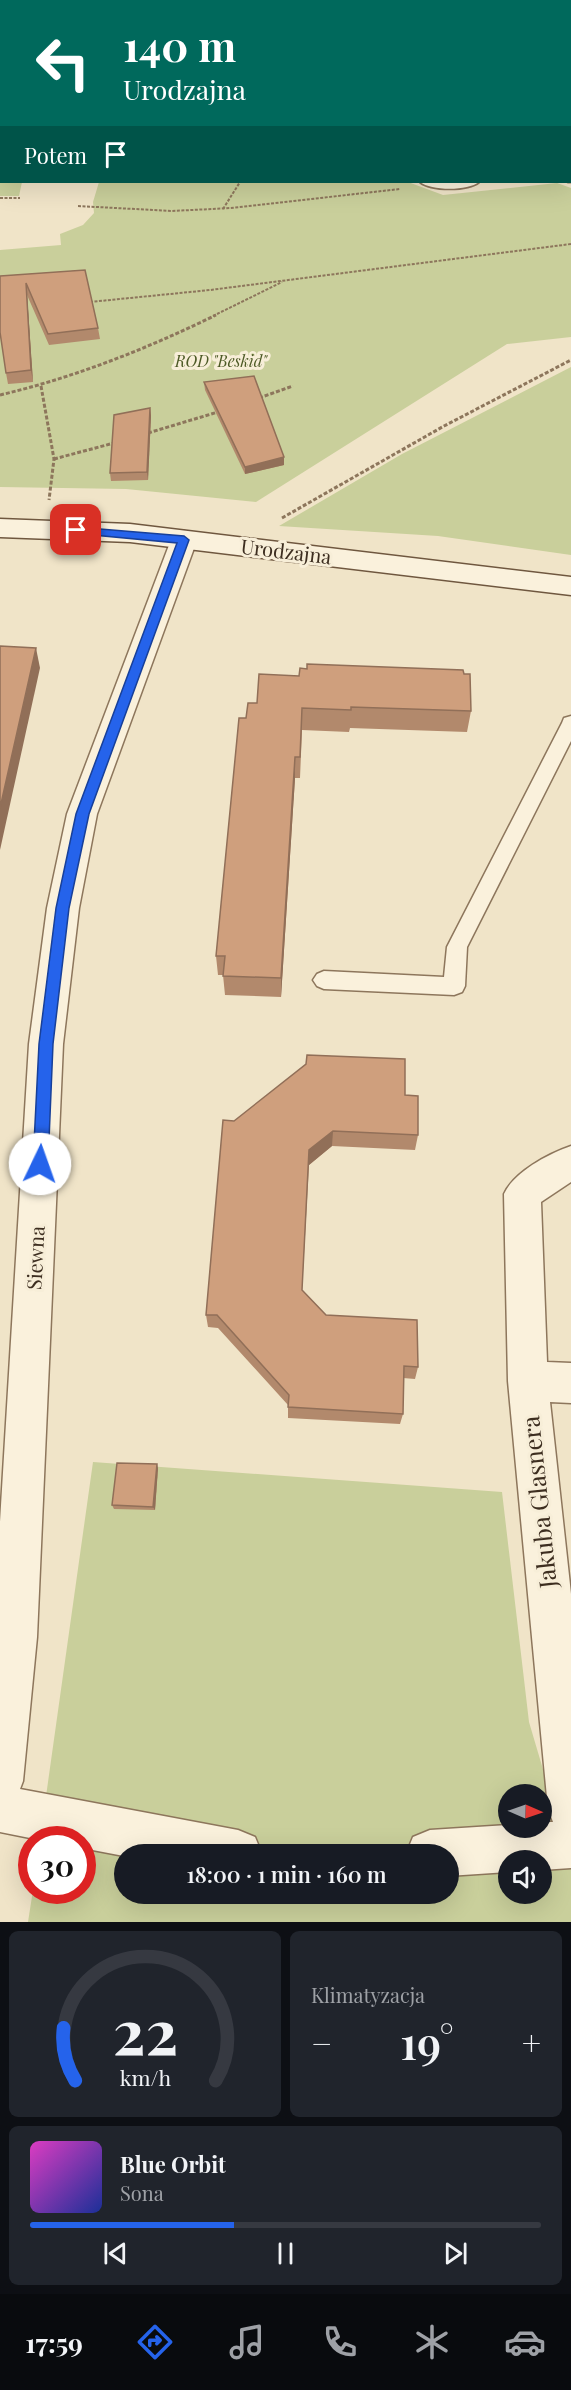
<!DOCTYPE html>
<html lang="pl">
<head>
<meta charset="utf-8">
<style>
	body { margin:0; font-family:"Playfair Display",serif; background:#20242c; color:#f1f3f6; height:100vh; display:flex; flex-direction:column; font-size:22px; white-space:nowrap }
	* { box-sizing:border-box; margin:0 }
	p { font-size:20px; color:#9ea1a6 }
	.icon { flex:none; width:33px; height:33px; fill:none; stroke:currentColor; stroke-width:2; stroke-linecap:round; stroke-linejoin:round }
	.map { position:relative; height:1922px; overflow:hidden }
	.panel { display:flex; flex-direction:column; gap:9px; padding:9px; background:#0d0f14; flex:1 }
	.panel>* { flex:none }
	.guide { position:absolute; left:0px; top:0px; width:572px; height:183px; box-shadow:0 6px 24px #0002; background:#00695c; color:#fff; overflow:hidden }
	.needle { width:39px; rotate:92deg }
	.controls { position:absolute; left:498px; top:1784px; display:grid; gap:12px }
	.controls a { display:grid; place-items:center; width:54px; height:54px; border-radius:50%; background:#171b24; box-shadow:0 6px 24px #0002; font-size:30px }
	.speed { position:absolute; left:18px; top:1826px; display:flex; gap:12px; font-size:30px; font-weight:700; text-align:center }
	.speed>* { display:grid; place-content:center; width:78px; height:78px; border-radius:50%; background:#171b24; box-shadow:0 6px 24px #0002; line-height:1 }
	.speed .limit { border:9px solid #d22; background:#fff; color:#111 }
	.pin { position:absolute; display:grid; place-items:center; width:51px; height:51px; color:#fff; margin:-26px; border-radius:12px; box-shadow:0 3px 9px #0006 }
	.me { position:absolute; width:66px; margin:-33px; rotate:3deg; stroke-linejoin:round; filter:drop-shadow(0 0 4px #0008) }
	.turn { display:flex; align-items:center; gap:21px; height:126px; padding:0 24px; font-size:27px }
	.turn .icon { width:78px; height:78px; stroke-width:2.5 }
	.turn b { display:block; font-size:42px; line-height:51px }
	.then { display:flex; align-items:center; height:57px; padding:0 24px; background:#0003; gap:12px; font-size:22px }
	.big { font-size:45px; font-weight:600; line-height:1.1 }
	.panel .tile { flex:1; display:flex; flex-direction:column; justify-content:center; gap:9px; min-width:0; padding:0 21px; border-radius:9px; background:#20242c }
	.panel .dial { align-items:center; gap:0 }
	.dial svg { height:156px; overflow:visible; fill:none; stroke:#363941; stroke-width:7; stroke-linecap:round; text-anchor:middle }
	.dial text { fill:#f1f3f6; stroke:none }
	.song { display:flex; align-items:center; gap:18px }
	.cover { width:72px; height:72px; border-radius:9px; background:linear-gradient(135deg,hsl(310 70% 55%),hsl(230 70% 35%)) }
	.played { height:6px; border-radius:3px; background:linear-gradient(90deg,#2563eb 40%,#363941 40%) }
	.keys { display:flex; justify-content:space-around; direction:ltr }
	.heat { display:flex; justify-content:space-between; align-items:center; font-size:33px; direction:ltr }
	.panel .tiles { flex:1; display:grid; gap:9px; grid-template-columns:1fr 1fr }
	.tile:last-child { grid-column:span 2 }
	.trip { position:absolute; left:114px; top:1844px; width:345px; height:60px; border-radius:30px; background:#171b24; box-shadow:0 6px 24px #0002; font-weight:600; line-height:60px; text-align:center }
	.tab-bar { display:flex; height:96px; justify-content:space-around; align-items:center; background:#090b0e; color:#9ea1a6 }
	.tab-bar .icon { width:42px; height:42px }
	.tab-bar .active { color:#2563eb }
	.tab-bar b { font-size:27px; color:#f1f3f6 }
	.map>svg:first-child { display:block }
	.green { fill:#c9cf9b; fill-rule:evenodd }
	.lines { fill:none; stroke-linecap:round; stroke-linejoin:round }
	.lane-casing { stroke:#8d765c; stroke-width:3 }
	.street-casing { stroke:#8d765c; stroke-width:3 }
	.secondary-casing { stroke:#6f573f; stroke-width:3 }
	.path-far1 { stroke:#8d765c; stroke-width:2; stroke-dasharray:3 1.5; stroke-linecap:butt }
	.path { stroke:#8d765c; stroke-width:3; stroke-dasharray:4 2; stroke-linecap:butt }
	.lane { fill:#faf1dc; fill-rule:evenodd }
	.street { fill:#faf1dc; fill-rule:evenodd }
	.secondary { fill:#faf1dc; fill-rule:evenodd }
	.wall { fill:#b2896c }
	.shaded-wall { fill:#916f58 }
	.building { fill:#cf9f7d; stroke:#916f58; stroke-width:1.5 }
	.route { fill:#2563eb; stroke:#184099; stroke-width:1.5 }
	.labels { text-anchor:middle; stroke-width:6; stroke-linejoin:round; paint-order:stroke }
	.far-park-label { font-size:16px; font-style:italic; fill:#4d5a26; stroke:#f7eed8 }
	.street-label { font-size:20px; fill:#3d2e20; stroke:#f7eed8 }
	.near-street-label { font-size:24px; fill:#3d2e20; stroke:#f7eed8 }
</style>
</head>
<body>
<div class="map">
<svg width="571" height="1922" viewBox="0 0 571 1922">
	<rect width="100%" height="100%" fill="#f0e4c8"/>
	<g class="green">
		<path d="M 0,117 L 2,182 L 22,182 L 19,196 L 0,196 Z"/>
		<path d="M 99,182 L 408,182 L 443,195 L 557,183 L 571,188 L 571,337 L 507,344 L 256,502 L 126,489 L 0,487 L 0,250 L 61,245 L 60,234 L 83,225 L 94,213 L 93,202 Z"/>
		<path d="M 571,367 L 571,555 L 438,536 L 279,526 L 402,454 Z"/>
		<path d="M 93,1462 L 502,1492 L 529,1722 L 571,1864 L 571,1922 L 28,1922 L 33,1890 L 82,1890 L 82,1839 L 40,1839 ZM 508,1794 L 542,1794 L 542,1827 L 508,1827 ZM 124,1854 L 448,1854 L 448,1893 L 124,1893 ZM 508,1860 L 542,1860 L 542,1893 L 508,1893 Z"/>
	</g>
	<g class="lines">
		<defs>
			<g id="lane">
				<path d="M 241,0 L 253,0 L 241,2 Z"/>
				<path d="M 428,0 L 443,0 L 444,2 L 429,2 Z"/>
				<path d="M 489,0 L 504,0 L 488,2 Z"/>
				<path d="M 571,174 L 571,182 L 568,182 Z"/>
				<path d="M 420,182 L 479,182 C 468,191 431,191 420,182 Z"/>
				<path d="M 571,716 L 571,741 L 467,947 L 465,986 L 462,992 L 454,995 L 324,989 L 317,986 L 313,980 L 317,974 L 324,971 L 444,977 L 447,947 L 562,723 L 564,718 Z"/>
			</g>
			<g id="street">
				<path d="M 184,531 L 193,534 L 197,540 L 97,814 L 79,908 L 63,1044 L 37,1637 L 23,1781 L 20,1789 L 238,1830 L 255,1837 L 262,1854 L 124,1856 L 82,1848 L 82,1839 L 35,1839 L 0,1832 L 0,1522 L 29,1044 L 47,908 L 67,814 L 171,540 L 175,534 Z"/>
				<path d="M 571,1146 L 571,1182 L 541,1202 L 547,1362 L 571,1363 L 571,1403 L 550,1402 L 571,1594 L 571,1868 L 542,1870 L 542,1860 L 508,1860 L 508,1872 L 448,1876 L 448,1854 L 406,1854 L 413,1837 L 430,1830 L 508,1825 L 508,1827 L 542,1827 L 542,1822 L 553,1822 L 548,1808 L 508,1381 L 504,1194 C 514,1172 548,1154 571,1146 Z"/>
			</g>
			<path id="secondary" d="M 0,519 L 130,524 L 571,577 L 571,595 L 130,542 L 0,537 Z"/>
		</defs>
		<use href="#lane" class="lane-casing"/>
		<use href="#street" class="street-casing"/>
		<use href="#secondary" class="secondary-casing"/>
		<g class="path-far1">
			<path d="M 189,2 L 195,0"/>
			<path d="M 1,47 L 2,44"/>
			<path d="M 0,198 L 20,198"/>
			<path d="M 78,206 L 172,211 L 231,208 L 400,189"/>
			<path d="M 223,209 L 240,182"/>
			<path d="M 90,302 L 210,290 L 571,244"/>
			<path d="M 213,316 L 282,282"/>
		</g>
		<g class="path">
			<path d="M 41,386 L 54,459 L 49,500"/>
			<path d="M 0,395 C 76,377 146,349 216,315"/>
			<path d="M 259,398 L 293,386"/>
			<path d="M 148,433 L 218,412"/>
			<path d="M 54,459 L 114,443"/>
			<path d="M 282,518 L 444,426 L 571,360"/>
		</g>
		<use href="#lane" class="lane"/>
		<use href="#street" class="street"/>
		<use href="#secondary" class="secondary"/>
	</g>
	<g class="wall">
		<path d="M 0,0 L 18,0 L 18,2 L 2,2 L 2,30 L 0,30 Z"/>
		<path d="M 85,270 L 98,328 L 100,339 L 49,345 L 27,295 L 33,382 L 8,384 L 6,373 L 0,276 Z"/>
		<path d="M 204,382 L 284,465 L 245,474 L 205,390 Z"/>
		<path d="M 150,408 L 151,416 L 148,480 L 111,481 L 110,473 Z"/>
		<path d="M 299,676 L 471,711 L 467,732 L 350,728 L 349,732 L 302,730 L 300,778 L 295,778 L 281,997 L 225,995 L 223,975 L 218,975 L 216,956 L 246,718 L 257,703 Z"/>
		<path d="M 405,1095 L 418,1135 L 415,1150 L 332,1146 L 309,1165 L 302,1290 L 326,1315 L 418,1367 L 415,1379 L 403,1378 L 403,1414 L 400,1424 L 288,1418 L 288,1405 L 218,1328 L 208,1327 L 206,1315 L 234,1121 Z"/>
		<path d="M 158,1468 L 155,1510 L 114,1509 L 112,1505 Z"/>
	</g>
	<g class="shaded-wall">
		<path d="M 26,283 L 27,295 L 33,382 L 31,370 Z"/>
		<path d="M 150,408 L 151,416 L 148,480 L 147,472 Z"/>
		<path d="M 284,457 L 284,465 L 245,474 L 245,467 Z"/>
		<path d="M 36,648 L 40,668 L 0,850 L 0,808 Z"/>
		<path d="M 295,757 L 295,778 L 281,997 L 281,978 Z"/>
		<path d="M 333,1131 L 332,1146 L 309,1165 L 309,1150 Z"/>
		<path d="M 157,1464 L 158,1468 L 155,1510 L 153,1507 Z"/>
	</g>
	<g class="building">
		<path d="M 0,0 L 14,0 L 14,2 L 2,2 L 2,11 L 0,11 Z"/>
		<path d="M 85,270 L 98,328 L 48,334 L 26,283 L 31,370 L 6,373 L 0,332 L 0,276 Z"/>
		<path d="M 254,376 L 284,457 L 245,467 L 204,382 Z"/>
		<path d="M 150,408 L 147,472 L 110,473 L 114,415 Z"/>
		<path d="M 0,646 L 36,648 L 0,808 Z"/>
		<path d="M 307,664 L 463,670 L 464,674 L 470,674 L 471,711 L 351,707 L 351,710 L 302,708 L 300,757 L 295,757 L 281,978 L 223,976 L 225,956 L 216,956 L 239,718 L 246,718 L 248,703 L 257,703 L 259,674 L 299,676 L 300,668 L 307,669 Z"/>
		<path d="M 307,1055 L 405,1059 L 405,1095 L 418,1096 L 418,1135 L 333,1131 L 309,1150 L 302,1290 L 326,1315 L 417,1320 L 418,1367 L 404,1366 L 403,1414 L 288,1407 L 289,1395 L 217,1315 L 206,1315 L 223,1120 L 234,1121 L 306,1064 Z"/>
		<path d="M 117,1463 L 157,1464 L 153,1507 L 112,1505 Z"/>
	</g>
	<path class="route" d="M 76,527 L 184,536 L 189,540 L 89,814 L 69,908 L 53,1044 L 48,1164 L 40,1171 L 33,1164 L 39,1044 L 56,908 L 76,814 L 177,543 L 72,533 L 72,528 Z"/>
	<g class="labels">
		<g class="far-park-label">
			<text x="221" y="367">ROD "Beskid"</text>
		</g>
		<g class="street-label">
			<text transform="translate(286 552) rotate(7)" y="7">Urodzajna</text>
			<text transform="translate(36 1258) rotate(-87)" y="7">Siewna</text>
		</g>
		<g class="near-street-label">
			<text transform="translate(540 1502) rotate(-96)" y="8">Jakuba Glasnera</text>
		</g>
	</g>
</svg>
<div class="controls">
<a><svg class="needle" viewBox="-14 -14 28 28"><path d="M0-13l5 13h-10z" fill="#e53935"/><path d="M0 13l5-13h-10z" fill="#9ea1a6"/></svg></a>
<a><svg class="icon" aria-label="sound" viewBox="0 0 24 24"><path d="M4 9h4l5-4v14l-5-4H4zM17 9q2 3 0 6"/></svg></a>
</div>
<div class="speed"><div class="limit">30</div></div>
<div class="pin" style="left:76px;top:530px;background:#d93025"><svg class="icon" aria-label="arrive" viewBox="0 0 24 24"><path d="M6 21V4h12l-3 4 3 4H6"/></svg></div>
<svg class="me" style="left:40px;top:1164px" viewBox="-20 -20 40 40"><circle r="19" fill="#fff"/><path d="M0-13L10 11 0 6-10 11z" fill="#2563eb"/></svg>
<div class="trip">18:00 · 1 min · 160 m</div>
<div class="guide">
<div class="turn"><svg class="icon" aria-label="left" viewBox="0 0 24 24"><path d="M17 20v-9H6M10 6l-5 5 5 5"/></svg><div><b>140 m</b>Urodzajna</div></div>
<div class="then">Potem<svg class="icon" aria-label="arrive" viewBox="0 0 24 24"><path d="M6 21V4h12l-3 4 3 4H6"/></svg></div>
</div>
</div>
<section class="panel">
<div class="tiles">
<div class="tile dial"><svg viewBox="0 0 100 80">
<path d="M14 69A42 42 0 1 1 86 69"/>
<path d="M14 69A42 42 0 0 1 8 42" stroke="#2563eb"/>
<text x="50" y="56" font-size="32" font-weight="700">22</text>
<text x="50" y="72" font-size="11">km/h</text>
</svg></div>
<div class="tile"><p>Klimatyzacja</p>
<div class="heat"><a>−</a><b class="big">19°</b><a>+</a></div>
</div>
<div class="tile">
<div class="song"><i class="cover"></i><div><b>Blue Orbit</b><p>Sona</p></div></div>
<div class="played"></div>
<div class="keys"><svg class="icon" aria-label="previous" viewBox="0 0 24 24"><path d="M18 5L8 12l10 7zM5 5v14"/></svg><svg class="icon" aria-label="pause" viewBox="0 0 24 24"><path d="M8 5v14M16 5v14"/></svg><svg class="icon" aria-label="next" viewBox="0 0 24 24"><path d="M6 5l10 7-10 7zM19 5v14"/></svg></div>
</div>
</div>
</section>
<nav class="tab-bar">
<b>17:59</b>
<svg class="icon active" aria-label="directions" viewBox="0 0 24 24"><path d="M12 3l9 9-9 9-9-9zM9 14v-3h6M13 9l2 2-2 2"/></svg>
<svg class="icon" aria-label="music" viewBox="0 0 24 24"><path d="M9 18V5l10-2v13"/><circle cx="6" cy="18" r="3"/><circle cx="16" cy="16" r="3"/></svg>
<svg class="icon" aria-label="phone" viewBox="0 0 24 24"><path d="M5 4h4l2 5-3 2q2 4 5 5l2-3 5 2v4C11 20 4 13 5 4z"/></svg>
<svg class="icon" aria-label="climate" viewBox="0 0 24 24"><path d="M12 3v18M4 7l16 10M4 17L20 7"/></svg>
<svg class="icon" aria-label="car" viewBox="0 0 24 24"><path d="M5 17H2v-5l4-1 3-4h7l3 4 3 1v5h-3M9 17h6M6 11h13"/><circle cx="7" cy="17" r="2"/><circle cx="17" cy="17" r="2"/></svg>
</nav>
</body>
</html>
